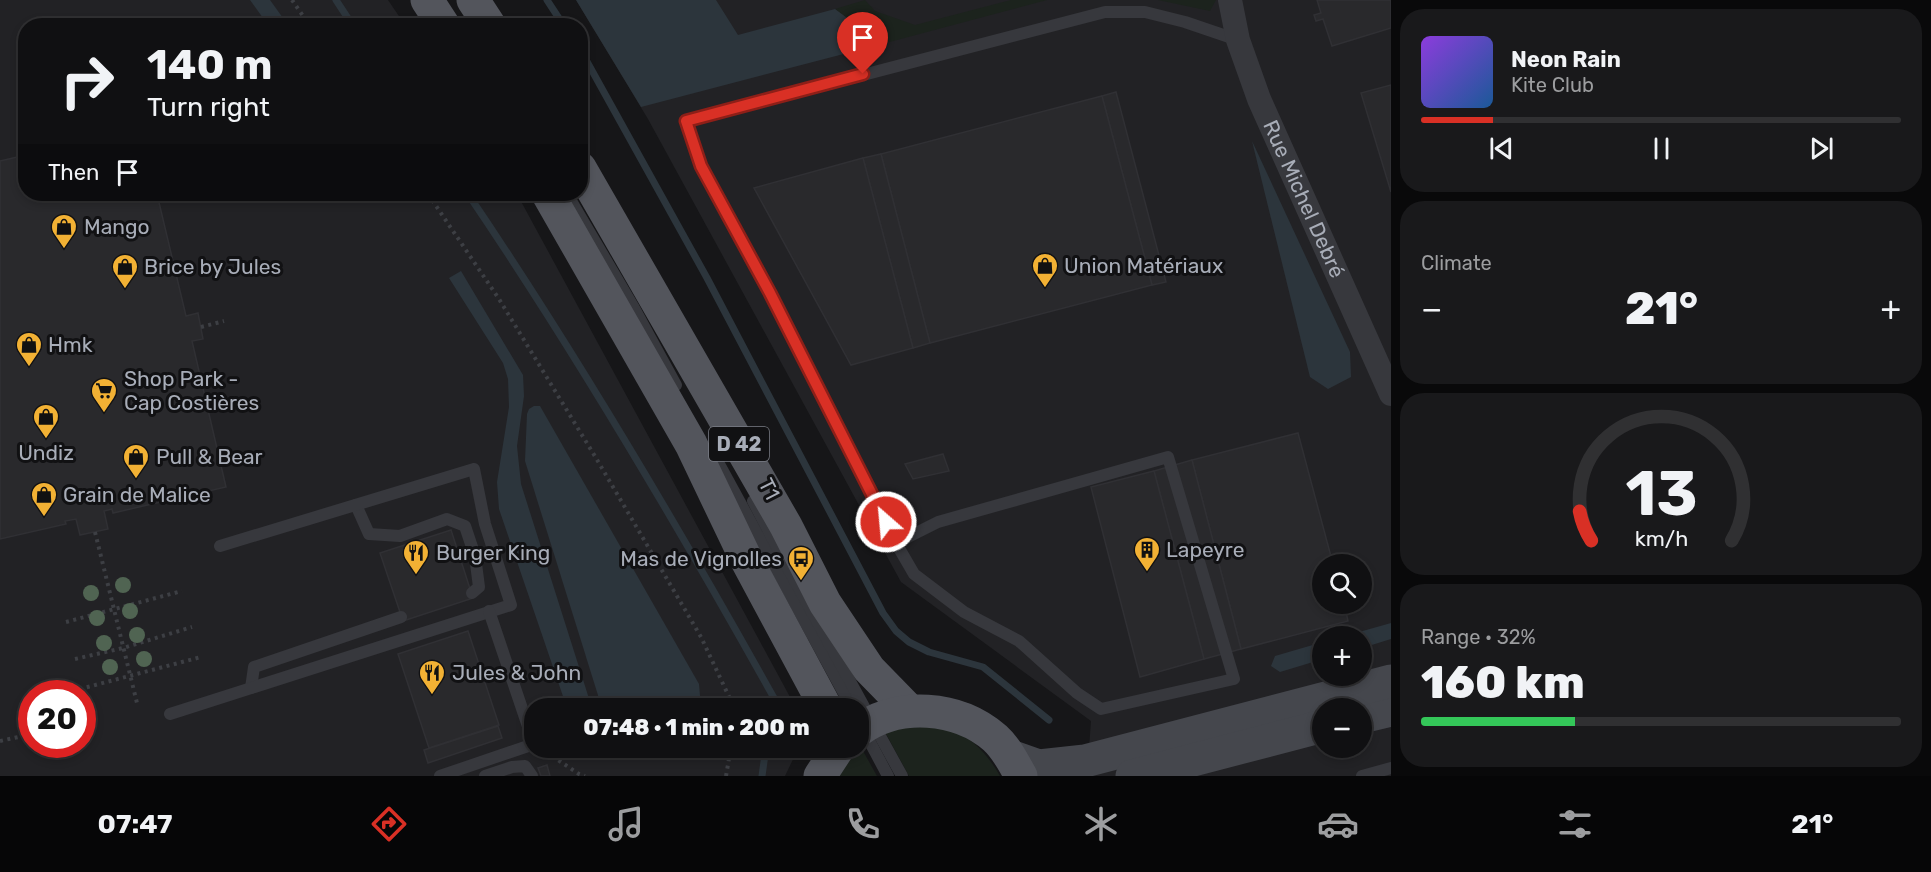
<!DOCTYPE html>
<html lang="en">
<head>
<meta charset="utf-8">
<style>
	body { margin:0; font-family:Rubik,sans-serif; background:#19191b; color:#f1f3f6; height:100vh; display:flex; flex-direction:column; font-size:22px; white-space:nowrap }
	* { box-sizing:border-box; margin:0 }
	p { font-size:20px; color:#9c9d9f }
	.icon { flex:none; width:33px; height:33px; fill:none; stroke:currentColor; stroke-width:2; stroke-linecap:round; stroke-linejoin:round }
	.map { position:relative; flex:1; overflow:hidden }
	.details { display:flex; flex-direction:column; gap:9px; padding:9px; background:#09090a; width:540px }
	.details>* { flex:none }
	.top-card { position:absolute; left:18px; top:18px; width:570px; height:183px; border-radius:24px; box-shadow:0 3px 9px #0003,0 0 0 2px #303032; background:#101012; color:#f1f3f6; overflow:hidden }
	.buttons { position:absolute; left:1312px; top:554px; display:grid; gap:12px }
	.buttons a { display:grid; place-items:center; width:60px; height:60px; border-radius:50%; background:#101012; box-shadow:0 3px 9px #0003,0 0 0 2px #303032; font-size:30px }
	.speed { position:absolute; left:18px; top:680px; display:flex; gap:12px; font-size:30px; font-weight:700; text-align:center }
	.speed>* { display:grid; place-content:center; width:78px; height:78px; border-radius:50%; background:#101012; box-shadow:0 3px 9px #0003,0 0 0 2px #303032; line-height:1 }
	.speed .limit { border:9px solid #d22; background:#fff; color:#111 }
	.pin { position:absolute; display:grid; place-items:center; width:51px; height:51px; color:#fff; margin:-62px -26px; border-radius:50% 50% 50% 0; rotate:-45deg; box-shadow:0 0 6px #0007 }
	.pin .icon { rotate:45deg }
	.me { position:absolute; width:66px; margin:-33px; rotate:333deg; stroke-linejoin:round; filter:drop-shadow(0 0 4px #0008) }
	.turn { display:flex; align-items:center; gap:21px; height:126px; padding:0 30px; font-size:27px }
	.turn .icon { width:78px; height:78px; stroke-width:2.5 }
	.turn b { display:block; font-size:42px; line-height:51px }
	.then { display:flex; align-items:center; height:57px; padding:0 30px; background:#0003; gap:12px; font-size:22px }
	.big { font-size:45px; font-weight:800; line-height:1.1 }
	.details .tile { flex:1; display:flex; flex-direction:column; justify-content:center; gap:9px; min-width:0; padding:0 21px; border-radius:24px; background:#19191b }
	.details .dial { align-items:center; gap:0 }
	.dial svg { height:156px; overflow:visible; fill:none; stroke:#303032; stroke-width:7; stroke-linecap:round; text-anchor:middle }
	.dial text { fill:#f1f3f6; stroke:none }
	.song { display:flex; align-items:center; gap:18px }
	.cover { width:72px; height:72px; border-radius:9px; background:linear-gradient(135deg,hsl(270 70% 55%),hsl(210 70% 35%)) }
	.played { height:6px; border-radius:3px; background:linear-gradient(90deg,#d93025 15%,#303032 15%) }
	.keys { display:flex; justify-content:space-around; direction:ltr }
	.heat { display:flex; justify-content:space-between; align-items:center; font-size:33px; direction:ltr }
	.charge { height:9px; border-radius:4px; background:linear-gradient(90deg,#34c759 32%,#303032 0) }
	.trip { position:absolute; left:524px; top:698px; width:345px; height:60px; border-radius:24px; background:#101012; box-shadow:0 3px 9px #0003,0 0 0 2px #303032; font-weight:800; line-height:60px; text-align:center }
	.dock { display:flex; height:96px; justify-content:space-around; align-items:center; background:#060607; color:#9c9d9f }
	.dock .icon { width:42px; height:42px }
	.dock .active { color:#d93025 }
	.dock b { font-size:27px; color:#f1f3f6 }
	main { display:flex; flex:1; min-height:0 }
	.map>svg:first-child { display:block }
	.built { fill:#222225; fill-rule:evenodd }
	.green { fill:#1c231d }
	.water { fill:#2c353c }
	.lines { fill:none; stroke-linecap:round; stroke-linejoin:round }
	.stream { stroke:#2c353c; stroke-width:7 }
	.building { fill:#29292c; stroke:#303034; stroke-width:1.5 }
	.path { stroke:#3d3f44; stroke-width:4; stroke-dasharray:3 4.5; stroke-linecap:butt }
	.service { stroke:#37383d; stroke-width:12 }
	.minor { stroke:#37383d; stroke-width:24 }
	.secondary { stroke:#45474d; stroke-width:33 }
	.primary { stroke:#53555c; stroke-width:33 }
	.tree { fill:#506452 }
	.route-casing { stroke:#8d1f18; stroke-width:15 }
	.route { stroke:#d93025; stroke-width:10 }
	.labels { text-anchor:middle; stroke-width:6; stroke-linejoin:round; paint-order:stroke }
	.shield { fill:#111113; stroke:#7b7e86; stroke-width:1.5 }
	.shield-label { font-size:20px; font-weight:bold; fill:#a8adb8 }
	.street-label { font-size:21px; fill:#a8adb8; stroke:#111113 }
	.poi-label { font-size:21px; fill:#a8adb8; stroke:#111113; text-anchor:start }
</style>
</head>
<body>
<main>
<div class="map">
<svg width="1391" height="776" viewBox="0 0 1391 776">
	<rect width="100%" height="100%" fill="#161618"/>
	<g class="built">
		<path d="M 0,0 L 388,0 L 405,25 L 26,26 L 26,194 L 517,194 L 796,708 L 534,708 L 534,747 L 799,747 L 785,776 L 0,776 ZM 32,693 L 82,693 L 82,744 L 32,744 Z"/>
		<path d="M 576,0 L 1391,0 L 1391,776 L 1087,776 L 1091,721 L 901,582 L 648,119 ZM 1323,564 L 1362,564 L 1362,603 L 1323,603 ZM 1323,636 L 1362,636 L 1362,675 L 1323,675 ZM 1323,708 L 1362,708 L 1362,747 L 1323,747 Z"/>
	</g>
	<g class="green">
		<path d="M 865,0 L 875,11 L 915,25 L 1011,0 L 1047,0 L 882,44 L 835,9 Z"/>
		<path d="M 1158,0 L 1216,0 L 1210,11 Z"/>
		<path d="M 905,724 C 920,726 937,727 952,731 C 973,737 990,758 1000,776 L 909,776 L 884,730 Z"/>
		<path d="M 858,742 L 877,776 L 831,776 L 854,747 L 858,747 Z"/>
	</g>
	<g class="water">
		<path d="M 250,0 L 270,0 L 288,25 L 268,25 Z"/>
		<path d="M 576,0 L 716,0 L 738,35 L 835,9 L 882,44 L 641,107 Z"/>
		<path d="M 1252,141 L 1350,352 L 1351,377 L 1328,389 L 1310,377 Z"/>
		<path d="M 461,271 L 523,375 L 524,396 L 517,446 L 521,484 L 592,708 L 567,708 L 499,509 L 497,482 L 509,407 L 508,379 L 503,363 L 449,278 Z"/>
		<path d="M 534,406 L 540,406 L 699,684 L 701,708 L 602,708 L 525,461 L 527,414 L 529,409 Z"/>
		<path d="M 1391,623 L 1391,639 L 1362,648 L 1362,636 L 1345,636 Z"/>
		<path d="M 1323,642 L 1323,659 L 1280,672 L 1271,666 L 1275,656 Z"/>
		<path d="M 581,747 L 604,747 L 606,754 L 603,759 L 590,760 L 584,756 Z"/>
	</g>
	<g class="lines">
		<g class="stream">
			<path d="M 336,0 L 353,26"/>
			<path d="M 547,0 L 564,26"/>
			<path d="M 580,49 L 707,278 L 883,613 L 896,631 L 909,642 L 929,652 L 983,667 L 1049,720"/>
			<path d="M 468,194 C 578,356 678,526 774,698 L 772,708"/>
			<path d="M 762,776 L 766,747"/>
		</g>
	</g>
	<g class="building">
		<path d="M 1317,0 L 1391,0 L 1391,28 L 1332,46 L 1323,19 L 1316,21 L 1314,15 L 1321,13 Z"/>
		<path d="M 1391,85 L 1391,192 L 1361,93 Z"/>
		<path d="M 1116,92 L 1166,282 L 1152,285 L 1102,96 Z"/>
		<path d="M 1102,96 L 1152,285 L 930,343 L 881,154 Z"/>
		<path d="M 881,154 L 930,343 L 913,348 L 863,158 Z"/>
		<path d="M 26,155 L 26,194 L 157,194 L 186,316 L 198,313 L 203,339 L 192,341 L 226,487 L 113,513 L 112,509 L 104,511 L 108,529 L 80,535 L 76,519 L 65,521 L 66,524 L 0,539 L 0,161 Z"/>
		<path d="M 863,158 L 913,348 L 851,365 L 754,188 Z"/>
		<path d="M 1298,433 L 1333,564 L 1323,564 L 1323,603 L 1344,603 L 1348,621 L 1241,649 L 1192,460 Z"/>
		<path d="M 943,454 L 949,471 L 913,479 L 905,464 Z"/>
		<path d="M 1192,460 L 1241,649 L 1204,659 L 1154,471 Z"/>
		<path d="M 1154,471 L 1204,659 L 1140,677 L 1091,487 Z"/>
		<path d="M 451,530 L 473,598 L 403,621 L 380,553 Z"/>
		<path d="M 468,631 L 499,725 L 429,748 L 398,654 Z"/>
		<path d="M 498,726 L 502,738 L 428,763 L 424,750 Z"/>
		<path d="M 547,765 L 550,776 L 541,776 L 538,768 Z"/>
	</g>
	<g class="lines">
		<g class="path">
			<path d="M 292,0 L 310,26"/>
			<path d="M 428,194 L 499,299 L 596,458 L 701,637 L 732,703 L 732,708"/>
			<path d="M 201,327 L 224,321"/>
			<path d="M 95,532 L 137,703"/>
			<path d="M 66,622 L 182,591"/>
			<path d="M 75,659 L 123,648 L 192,627"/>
			<path d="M 65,693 L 201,657"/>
			<path d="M 0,741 L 23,736 L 32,721"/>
			<path d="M 546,752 L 579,774 L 585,776"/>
			<path d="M 726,776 L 731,747"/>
		</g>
		<g class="service">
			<path d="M 567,194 L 634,308 L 676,385"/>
			<path d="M 712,451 L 852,708"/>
			<path d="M 753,501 L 789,570 L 902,776"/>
			<path d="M 356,505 L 369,534 L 400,536 L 447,519 L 465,526 L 475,556 L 479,587 L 472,593"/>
			<path d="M 896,543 L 938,522 L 1168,457 L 1234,679 L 1101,709 L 1077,693 L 1019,641 L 964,612 L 914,574 L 896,543 L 770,293 L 701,166 L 686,121 L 1105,12 L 1145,12 L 1185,22 L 1238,40"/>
			<path d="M 251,688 L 254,667 L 401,617"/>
			<path d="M 170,714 L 511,605 L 485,524 L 474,469 L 220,546"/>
			<path d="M 863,729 L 888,776"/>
			<path d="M 440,776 L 534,744 L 489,611"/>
			<path d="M 485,776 L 512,767 L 525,766 L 532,776"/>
			<path d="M 1362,776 L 1391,768"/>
		</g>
		<path class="minor" id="s1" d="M 1230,0 L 1238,40 L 1259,99 L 1391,394"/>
		<g class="secondary">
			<path d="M 1362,717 L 1391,710"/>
			<path d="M 1010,756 L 1039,766 L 1085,761 L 1391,681"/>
			<path d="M 1132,776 L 1323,726"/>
		</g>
		<g class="primary">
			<path d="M 427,0 L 444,26"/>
			<path d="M 473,0 L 490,26"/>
			<path d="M 580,168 L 786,526 L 825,603 L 869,669 L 910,711"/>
			<path d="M 548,194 L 691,444 L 747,561 L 826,708"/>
			<path d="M 858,731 C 898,701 958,706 995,738 C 1007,749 1013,762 1021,776"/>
			<path d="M 820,776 L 839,747"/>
		</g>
	</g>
	<g class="tree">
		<circle cx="123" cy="585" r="8"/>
		<circle cx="91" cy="593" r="8"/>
		<circle cx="130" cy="611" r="8"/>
		<circle cx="97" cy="618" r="8"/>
		<circle cx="137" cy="635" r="8"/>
		<circle cx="104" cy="643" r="8"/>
		<circle cx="144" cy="659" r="8"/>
		<circle cx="110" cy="667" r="8"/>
	</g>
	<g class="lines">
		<defs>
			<path id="route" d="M 863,74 L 686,121 L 701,166 L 770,293 L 886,522"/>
		</defs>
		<use href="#route" class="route-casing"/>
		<use href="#route" class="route"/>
	</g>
	<defs>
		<symbol id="shop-pin" viewBox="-11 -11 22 30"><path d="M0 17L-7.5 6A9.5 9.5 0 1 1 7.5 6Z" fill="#f2b134" stroke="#111113"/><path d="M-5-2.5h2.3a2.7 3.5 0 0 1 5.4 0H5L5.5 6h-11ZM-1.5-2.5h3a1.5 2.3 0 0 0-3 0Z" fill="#111"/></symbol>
		<symbol id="supermarket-pin" viewBox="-11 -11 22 30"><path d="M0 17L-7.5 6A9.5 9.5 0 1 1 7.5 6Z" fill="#f2b134" stroke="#111113"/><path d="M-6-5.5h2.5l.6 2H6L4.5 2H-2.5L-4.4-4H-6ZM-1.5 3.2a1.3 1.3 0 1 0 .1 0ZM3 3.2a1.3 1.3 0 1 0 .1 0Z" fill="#111"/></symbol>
		<symbol id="building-pin" viewBox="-11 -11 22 30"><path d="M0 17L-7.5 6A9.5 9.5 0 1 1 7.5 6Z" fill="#f2b134" stroke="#111113"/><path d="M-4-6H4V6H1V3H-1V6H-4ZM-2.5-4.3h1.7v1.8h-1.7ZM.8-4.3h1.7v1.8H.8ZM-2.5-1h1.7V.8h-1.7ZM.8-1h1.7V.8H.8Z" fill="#111"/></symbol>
		<symbol id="restaurant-pin" viewBox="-11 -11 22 30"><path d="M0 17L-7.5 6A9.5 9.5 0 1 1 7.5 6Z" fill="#f2b134" stroke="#111113"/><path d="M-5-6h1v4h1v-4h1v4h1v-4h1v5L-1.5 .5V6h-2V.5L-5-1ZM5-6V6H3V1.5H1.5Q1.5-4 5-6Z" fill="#111"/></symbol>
		<symbol id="bus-pin" viewBox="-11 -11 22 30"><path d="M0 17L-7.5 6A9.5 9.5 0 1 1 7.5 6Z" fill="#f2b134" stroke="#111113"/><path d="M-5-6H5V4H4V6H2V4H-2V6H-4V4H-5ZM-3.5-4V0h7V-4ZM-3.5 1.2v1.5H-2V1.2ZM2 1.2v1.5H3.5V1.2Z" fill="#111"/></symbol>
	</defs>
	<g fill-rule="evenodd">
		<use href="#shop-pin" x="49" y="212" width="30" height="40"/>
		<use href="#shop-pin" x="1030" y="251" width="30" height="40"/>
		<use href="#shop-pin" x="110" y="252" width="30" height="40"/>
		<use href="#shop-pin" x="14" y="330" width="30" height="40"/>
		<use href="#supermarket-pin" x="89" y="376" width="30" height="40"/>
		<use href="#shop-pin" x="31" y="402" width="30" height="40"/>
		<use href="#shop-pin" x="121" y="442" width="30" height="40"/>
		<use href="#shop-pin" x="29" y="480" width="30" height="40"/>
		<use href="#building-pin" x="1132" y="535" width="30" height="40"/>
		<use href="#restaurant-pin" x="401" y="538" width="30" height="40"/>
		<use href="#bus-pin" x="786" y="544" width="30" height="40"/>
		<use href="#restaurant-pin" x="417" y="658" width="30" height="40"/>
	</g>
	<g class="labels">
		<rect class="shield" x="709" y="427" width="60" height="34" rx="4.5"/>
		<g class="shield-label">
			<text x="739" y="451">D 42</text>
		</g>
		<g class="street-label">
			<text dy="7" stroke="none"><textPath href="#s1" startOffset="213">Rue Michel Debré</textPath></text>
			<text transform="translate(769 489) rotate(63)" y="7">T1</text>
		</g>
		<g class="poi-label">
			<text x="84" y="234">Mango</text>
			<text x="1064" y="273">Union Matériaux</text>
			<text x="144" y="274">Brice by Jules</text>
			<text x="48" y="352">Hmk</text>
			<text x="124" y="386">Shop Park -<tspan x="124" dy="24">Cap Costières</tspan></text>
			<text x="46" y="460" text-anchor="middle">Undiz</text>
			<text x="156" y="464">Pull &amp; Bear</text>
			<text x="63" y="502">Grain de Malice</text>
			<text x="1166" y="557">Lapeyre</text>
			<text x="436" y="560">Burger King</text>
			<text x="782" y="566" text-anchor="end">Mas de Vignolles</text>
			<text x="452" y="680">Jules &amp; John</text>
		</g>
	</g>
</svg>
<div class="buttons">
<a><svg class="icon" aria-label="search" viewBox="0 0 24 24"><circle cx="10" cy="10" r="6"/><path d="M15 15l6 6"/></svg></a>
<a>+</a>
<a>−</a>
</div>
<div class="speed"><div class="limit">20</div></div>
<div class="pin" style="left:863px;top:74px;background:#d93025"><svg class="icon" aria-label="arrive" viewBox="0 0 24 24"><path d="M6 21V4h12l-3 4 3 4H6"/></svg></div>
<svg class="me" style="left:886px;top:522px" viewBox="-20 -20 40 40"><circle r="17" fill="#d93025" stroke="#fff" stroke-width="3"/><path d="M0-11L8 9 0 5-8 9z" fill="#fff"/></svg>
<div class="trip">07:48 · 1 min · 200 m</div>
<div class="top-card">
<div class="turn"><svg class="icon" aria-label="right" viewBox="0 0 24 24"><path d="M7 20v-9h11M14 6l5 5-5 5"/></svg><div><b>140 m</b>Turn right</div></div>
<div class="then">Then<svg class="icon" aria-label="arrive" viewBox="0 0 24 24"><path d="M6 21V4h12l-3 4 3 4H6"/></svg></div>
</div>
</div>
<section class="details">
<div class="tile">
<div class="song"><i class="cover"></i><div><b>Neon Rain</b><p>Kite Club</p></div></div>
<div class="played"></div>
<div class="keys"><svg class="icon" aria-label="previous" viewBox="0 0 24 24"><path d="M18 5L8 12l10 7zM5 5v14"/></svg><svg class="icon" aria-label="pause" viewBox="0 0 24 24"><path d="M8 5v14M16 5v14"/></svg><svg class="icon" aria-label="next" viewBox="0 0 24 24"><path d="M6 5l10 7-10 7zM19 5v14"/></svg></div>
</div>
<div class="tile"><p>Climate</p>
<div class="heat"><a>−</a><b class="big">21°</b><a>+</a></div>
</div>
<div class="tile dial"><svg viewBox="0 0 100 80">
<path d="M14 69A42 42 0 1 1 86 69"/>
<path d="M14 69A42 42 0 0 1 8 54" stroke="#d93025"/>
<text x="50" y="56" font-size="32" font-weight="700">13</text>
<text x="50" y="72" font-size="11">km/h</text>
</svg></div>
<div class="tile"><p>Range · 32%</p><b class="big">160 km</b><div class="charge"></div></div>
</section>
</main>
<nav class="dock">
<b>07:47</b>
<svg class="icon active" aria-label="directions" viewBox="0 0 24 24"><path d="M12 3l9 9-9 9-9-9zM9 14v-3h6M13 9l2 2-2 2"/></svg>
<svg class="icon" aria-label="music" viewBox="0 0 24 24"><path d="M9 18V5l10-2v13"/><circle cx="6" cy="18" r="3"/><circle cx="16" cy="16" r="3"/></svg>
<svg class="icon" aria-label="phone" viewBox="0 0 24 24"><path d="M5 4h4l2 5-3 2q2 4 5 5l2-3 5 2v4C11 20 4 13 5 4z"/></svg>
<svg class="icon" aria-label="climate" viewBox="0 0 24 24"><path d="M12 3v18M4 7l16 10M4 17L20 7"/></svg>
<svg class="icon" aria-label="car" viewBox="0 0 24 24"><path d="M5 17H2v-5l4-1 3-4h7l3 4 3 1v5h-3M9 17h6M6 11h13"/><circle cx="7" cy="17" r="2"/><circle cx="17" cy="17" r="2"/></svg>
<svg class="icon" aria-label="filters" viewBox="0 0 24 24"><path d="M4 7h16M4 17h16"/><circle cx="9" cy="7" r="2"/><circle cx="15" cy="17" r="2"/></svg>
<b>21°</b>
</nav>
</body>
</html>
